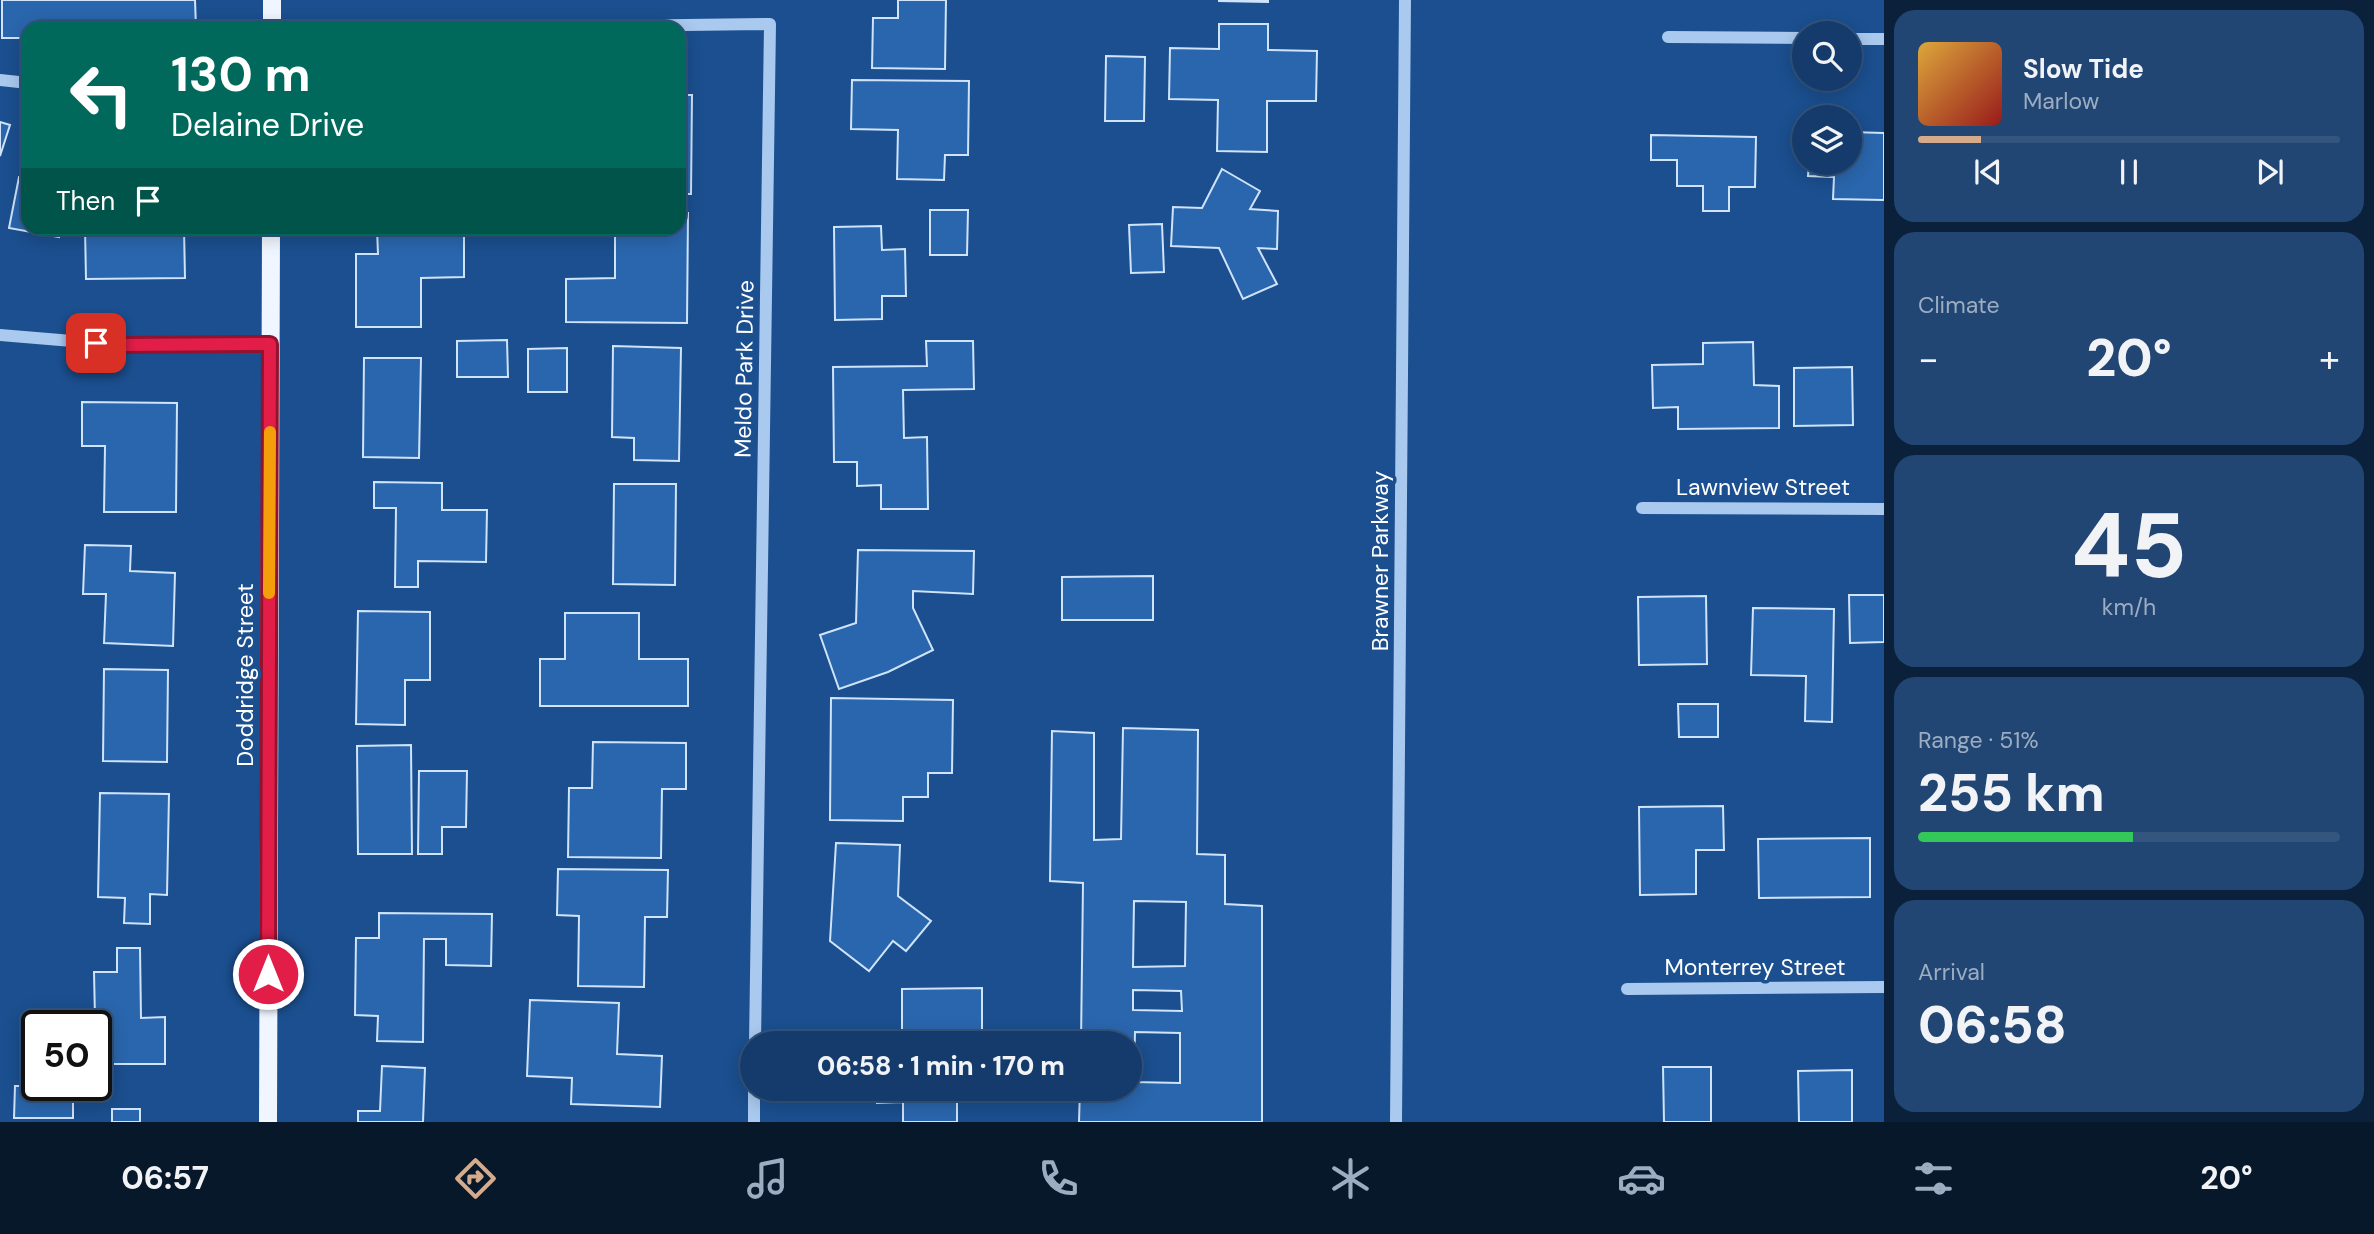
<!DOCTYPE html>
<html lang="en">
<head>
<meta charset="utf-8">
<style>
	body { margin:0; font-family:"DM Sans",sans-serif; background:#214673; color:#f1f3f6; height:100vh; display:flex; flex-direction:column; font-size:26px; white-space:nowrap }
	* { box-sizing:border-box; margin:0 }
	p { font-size:23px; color:#9dadc1 }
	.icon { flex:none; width:38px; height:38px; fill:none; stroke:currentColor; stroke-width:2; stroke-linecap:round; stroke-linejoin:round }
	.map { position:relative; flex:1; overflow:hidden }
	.details { display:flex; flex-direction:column; gap:10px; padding:10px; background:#0b203b; width:490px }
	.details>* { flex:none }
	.banner { position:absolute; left:21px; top:21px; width:665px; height:214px; border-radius:21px; box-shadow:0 4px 18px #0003,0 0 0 2px #33557e; background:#00695c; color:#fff; overflow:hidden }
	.tools { position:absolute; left:1792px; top:21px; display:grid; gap:14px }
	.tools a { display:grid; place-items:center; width:70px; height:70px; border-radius:50%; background:#143b6b; box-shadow:0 4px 18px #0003,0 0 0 2px #33557e; font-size:35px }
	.speed { position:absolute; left:21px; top:1010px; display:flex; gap:14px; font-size:35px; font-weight:700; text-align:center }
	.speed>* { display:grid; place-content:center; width:91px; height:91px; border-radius:50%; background:#143b6b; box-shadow:0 4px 18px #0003,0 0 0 2px #33557e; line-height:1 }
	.speed .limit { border:4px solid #111; border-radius:10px; background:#fff; color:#111 }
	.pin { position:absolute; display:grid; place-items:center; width:60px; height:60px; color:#fff; margin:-30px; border-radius:14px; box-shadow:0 4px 10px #0006 }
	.me { position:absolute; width:77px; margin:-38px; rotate:0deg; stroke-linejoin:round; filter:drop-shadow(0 0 5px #0008) }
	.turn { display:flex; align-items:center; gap:24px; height:147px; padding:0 35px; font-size:32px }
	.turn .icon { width:91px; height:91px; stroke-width:2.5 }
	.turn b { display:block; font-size:49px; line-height:60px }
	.then { display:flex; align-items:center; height:66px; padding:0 35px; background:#0003; gap:14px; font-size:26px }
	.big { font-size:52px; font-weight:800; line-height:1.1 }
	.details .widget { flex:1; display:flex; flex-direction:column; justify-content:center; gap:10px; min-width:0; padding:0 24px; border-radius:21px; background:#214673 }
	.details .dial { align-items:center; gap:0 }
	.dial b { font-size:91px; line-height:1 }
	.song { display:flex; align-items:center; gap:21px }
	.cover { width:84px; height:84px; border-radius:10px; background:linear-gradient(135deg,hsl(40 70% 55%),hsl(0 70% 35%)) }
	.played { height:7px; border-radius:4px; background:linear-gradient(90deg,#d6ab8b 15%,#33557e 15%) }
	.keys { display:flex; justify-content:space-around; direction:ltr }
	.heat { display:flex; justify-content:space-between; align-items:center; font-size:38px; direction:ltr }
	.charge { height:10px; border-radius:5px; background:linear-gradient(90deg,#34c759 51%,#33557e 0) }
	.trip { position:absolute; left:740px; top:1031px; width:402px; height:70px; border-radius:35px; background:#143b6b; box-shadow:0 4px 18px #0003,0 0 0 2px #33557e; font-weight:800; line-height:70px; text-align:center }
	.menu { display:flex; height:112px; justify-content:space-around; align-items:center; background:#08182b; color:#9dadc1 }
	.menu .icon { width:49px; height:49px }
	.menu .on { color:#d6ab8b }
	.menu b { font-size:32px; color:#f1f3f6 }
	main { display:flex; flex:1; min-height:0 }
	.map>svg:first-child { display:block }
	.building { fill:#2a66ad; stroke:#cfe3fa; stroke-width:2; fill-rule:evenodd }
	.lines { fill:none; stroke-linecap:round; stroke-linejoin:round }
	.minor { stroke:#a9c9ee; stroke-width:12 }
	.major { stroke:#f0f6ff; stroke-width:18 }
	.route-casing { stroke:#92132f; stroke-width:18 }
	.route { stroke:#e11d48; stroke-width:12 }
	.slow { stroke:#f59e0b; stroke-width:12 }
	.labels { text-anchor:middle; stroke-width:7; stroke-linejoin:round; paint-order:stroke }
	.street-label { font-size:23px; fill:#fff; stroke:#1b4f8f }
</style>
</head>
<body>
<main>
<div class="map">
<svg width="1884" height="1122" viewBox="0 0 1884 1122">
	<rect width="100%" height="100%" fill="#1b4f8f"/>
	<g class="building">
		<path d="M 2,0 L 195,0 L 196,28 L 28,28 L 28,38 L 2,38 Z"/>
		<path d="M 898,0 L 946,0 L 945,69 L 872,68 L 873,18 L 898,18 Z"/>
		<path d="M 1219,0 L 1268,0 L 1268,2 L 1219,1 Z"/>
		<path d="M 1219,24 L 1268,24 L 1268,50 L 1317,51 L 1316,101 L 1267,101 L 1267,152 L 1217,151 L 1218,100 L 1169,99 L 1170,48 L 1219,49 Z"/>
		<path d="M 1106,56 L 1145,57 L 1144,121 L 1105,121 Z"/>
		<path d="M 852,80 L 969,81 L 968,155 L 945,155 L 944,180 L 897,179 L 898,130 L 851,129 Z"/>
		<path d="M 679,95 L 692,95 L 691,194 L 679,194 Z"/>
		<path d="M 0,122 L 10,125 L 0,156 Z"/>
		<path d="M 1850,132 L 1884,133 L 1884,200 L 1833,199 L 1834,177 L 1808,176 L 1809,163 L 1850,163 Z"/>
		<path d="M 1651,135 L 1756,137 L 1755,187 L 1729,187 L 1729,211 L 1703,211 L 1703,186 L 1677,186 L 1677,160 L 1651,160 Z"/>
		<path d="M 1222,169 L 1260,191 L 1250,209 L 1278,211 L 1277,249 L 1258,248 L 1277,284 L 1243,299 L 1219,248 L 1171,246 L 1173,207 L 1202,208 Z"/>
		<path d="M 19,177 L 28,178 L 28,228 L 61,228 L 59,237 L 9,228 Z"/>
		<path d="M 930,210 L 968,210 L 967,255 L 930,255 Z"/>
		<path d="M 679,213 L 688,213 L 687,323 L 566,322 L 566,279 L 615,278 L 615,228 L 679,228 Z"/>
		<path d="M 1162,224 L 1164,272 L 1131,273 L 1129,225 Z"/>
		<path d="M 881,226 L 882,250 L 905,249 L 906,296 L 882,296 L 882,319 L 835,320 L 834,227 Z"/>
		<path d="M 85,228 L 184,228 L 185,278 L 86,279 Z"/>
		<path d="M 464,228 L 464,277 L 421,278 L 421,327 L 356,327 L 356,254 L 378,254 L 377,229 Z"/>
		<path d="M 507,340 L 508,377 L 457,377 L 457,341 Z"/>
		<path d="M 926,341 L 973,341 L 974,389 L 903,390 L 904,438 L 927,437 L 928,509 L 881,509 L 881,485 L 857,486 L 857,462 L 834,462 L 833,367 L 927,366 Z"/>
		<path d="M 1753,342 L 1754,385 L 1779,386 L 1779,428 L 1678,429 L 1678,407 L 1653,408 L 1652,365 L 1703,364 L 1703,343 Z"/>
		<path d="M 613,346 L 681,348 L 679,461 L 634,460 L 634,438 L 612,437 Z"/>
		<path d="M 567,348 L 567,392 L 528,392 L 528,349 Z"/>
		<path d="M 364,358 L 421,358 L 419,458 L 363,457 Z"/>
		<path d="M 1852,367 L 1853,425 L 1794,426 L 1794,368 Z"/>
		<path d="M 82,402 L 177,403 L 176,512 L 104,512 L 105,446 L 82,446 Z"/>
		<path d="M 374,482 L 442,483 L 442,510 L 487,510 L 486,562 L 418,561 L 418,587 L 395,587 L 396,508 L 374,508 Z"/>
		<path d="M 614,484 L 676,484 L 675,585 L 613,584 Z"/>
		<path d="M 85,545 L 131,546 L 130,571 L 175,573 L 173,646 L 104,643 L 106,594 L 83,594 Z"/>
		<path d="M 858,550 L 974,551 L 973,594 L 913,591 L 913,608 L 933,650 L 888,672 L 839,689 L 820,635 L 856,623 Z"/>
		<path d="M 1153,576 L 1153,620 L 1062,620 L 1062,577 Z"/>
		<path d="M 1849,595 L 1884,595 L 1884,642 L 1850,643 Z"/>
		<path d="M 1706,596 L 1707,664 L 1639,665 L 1638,597 Z"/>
		<path d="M 1753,608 L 1834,609 L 1832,722 L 1805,721 L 1806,676 L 1751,675 Z"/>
		<path d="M 358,611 L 430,612 L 430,680 L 405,680 L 405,725 L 356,724 Z"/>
		<path d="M 565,613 L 639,613 L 639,659 L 688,659 L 688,706 L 540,706 L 540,659 L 565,659 Z"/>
		<path d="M 104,669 L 168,670 L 167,762 L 103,761 Z"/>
		<path d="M 831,698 L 953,700 L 952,773 L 928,773 L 928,797 L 903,797 L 903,821 L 830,820 Z"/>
		<path d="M 1678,704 L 1718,704 L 1718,737 L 1679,737 Z"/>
		<path d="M 1123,728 L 1198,730 L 1197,854 L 1225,855 L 1225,904 L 1262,906 L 1262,1122 L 1079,1122 L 1080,1088 L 1130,1088 L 1130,1043 L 1081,1043 L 1083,883 L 1050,881 L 1052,731 L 1094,733 L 1094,840 L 1121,839 ZM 1134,901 L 1186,902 L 1185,966 L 1133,967 ZM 1133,990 L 1181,991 L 1182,1011 L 1133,1010 ZM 1135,1032 L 1180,1033 L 1180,1083 L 1134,1082 Z"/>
		<path d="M 593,742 L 686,743 L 686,789 L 662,789 L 661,858 L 568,857 L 569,788 L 592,788 Z"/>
		<path d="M 411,745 L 412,854 L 358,854 L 357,746 Z"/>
		<path d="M 419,771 L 467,771 L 466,827 L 442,827 L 442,854 L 418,854 Z"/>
		<path d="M 100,793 L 169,794 L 167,895 L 150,894 L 150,924 L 124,923 L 125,898 L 98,897 Z"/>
		<path d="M 1723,806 L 1724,850 L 1696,850 L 1696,894 L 1640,895 L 1639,807 Z"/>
		<path d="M 1870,838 L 1870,897 L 1759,898 L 1758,839 Z"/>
		<path d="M 836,843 L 900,845 L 898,896 L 931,921 L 906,951 L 893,941 L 869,971 L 830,941 Z"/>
		<path d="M 558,869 L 668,870 L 667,917 L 645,917 L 644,987 L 578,986 L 579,916 L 557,915 Z"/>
		<path d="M 379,913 L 492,914 L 491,966 L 446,965 L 446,939 L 424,939 L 423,1042 L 377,1041 L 378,1016 L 355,1015 L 356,938 L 379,938 Z"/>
		<path d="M 117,948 L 140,948 L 141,1018 L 165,1017 L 165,1064 L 96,1064 L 96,1026 L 48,1026 L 48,1019 L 95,1018 L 94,972 L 117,972 Z"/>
		<path d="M 982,988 L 982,1043 L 876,1043 L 876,1035 L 902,1034 L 902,989 Z"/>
		<path d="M 530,1000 L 619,1003 L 617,1054 L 662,1056 L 660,1107 L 571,1104 L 572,1078 L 527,1076 Z"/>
		<path d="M 382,1066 L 425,1068 L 423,1122 L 358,1122 L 358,1111 L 380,1111 Z"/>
		<path d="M 1663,1067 L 1711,1067 L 1711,1122 L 1664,1122 Z"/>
		<path d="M 1852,1070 L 1852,1122 L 1799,1122 L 1798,1071 Z"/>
		<path d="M 15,1086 L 73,1086 L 73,1118 L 14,1118 Z"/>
		<path d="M 877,1088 L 983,1088 L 983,1102 L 957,1102 L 957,1122 L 903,1122 L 903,1102 L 877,1103 Z"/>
		<rect x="112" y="1109" width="28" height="13"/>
	</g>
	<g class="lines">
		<g class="minor">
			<path d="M 441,28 L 770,24 L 755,1043"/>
			<path d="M 1668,37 L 1804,38"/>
			<path d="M 1850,39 L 1884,39"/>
			<path d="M 0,80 L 28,83"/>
			<path d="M 0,335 L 120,345 L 270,344"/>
			<path d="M 1642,508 L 1884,509"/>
			<path d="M 1627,989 L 1884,987"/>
			<path d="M 754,1122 L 754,1088"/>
			<path d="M 1396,1122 L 1405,0"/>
		</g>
		<g class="major">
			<path d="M 272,28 L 272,0"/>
			<path d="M 268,1122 L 271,228"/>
		</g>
	</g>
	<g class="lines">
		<defs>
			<path id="route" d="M 96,343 L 120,345 L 270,344 L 268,974"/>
		</defs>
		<use href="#route" class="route-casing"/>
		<use href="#route" class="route"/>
		<path class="slow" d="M 269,593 L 270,432"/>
	</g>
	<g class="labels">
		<g class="street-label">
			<text transform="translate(744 369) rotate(-89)" y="8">Meldo Park Drive</text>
			<text x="1763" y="495">Lawnview Street</text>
			<text transform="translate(1380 561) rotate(-90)" y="8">Brawner Parkway</text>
			<text transform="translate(245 675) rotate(-90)" y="8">Doddridge Street</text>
			<text x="1755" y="975">Monterrey Street</text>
		</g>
	</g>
</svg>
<div class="tools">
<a><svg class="icon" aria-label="search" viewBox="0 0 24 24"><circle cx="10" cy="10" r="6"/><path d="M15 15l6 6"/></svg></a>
<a><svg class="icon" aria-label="layers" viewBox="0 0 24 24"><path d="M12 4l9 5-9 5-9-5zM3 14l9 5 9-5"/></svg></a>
</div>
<div class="speed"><div class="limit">50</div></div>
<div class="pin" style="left:96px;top:343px;background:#d93025"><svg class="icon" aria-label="arrive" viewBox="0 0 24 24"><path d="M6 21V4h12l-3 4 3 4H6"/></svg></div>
<svg class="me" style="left:268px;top:974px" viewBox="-20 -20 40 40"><circle r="17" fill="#e11d48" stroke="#fff" stroke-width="3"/><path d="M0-11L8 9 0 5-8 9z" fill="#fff"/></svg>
<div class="trip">06:58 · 1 min · 170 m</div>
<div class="banner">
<div class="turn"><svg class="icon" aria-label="left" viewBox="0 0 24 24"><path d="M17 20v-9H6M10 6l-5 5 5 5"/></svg><div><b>130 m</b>Delaine Drive</div></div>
<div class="then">Then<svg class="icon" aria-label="arrive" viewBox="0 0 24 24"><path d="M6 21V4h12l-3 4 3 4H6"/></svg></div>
</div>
</div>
<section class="details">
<div class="widget">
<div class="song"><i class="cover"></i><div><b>Slow Tide</b><p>Marlow</p></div></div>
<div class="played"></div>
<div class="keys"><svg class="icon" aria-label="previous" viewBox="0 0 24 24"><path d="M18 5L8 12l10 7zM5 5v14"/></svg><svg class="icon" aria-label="pause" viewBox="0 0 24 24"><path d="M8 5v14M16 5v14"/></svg><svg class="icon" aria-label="next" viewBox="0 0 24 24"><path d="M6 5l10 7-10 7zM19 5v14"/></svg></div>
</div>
<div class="widget"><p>Climate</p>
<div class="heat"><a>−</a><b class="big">20°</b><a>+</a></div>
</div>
<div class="widget dial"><b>45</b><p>km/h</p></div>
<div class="widget"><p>Range · 51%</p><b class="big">255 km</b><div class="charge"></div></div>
<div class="widget"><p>Arrival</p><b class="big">06:58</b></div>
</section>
</main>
<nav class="menu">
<b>06:57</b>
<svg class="icon on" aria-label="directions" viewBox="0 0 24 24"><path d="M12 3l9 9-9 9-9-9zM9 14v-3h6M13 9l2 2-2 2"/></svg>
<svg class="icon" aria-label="music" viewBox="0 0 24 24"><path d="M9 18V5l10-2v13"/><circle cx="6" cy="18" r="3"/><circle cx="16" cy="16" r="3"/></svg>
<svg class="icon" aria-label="phone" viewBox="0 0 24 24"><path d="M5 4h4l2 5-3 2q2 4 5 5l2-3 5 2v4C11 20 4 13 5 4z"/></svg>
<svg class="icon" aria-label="climate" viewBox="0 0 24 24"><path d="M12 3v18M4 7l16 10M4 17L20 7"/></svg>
<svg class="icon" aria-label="car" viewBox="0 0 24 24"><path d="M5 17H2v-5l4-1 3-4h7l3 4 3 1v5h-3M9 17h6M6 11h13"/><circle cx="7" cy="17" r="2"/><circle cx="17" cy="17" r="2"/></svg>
<svg class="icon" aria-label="filters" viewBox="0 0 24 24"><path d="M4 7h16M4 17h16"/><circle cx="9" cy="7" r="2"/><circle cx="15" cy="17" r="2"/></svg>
<b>20°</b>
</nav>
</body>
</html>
